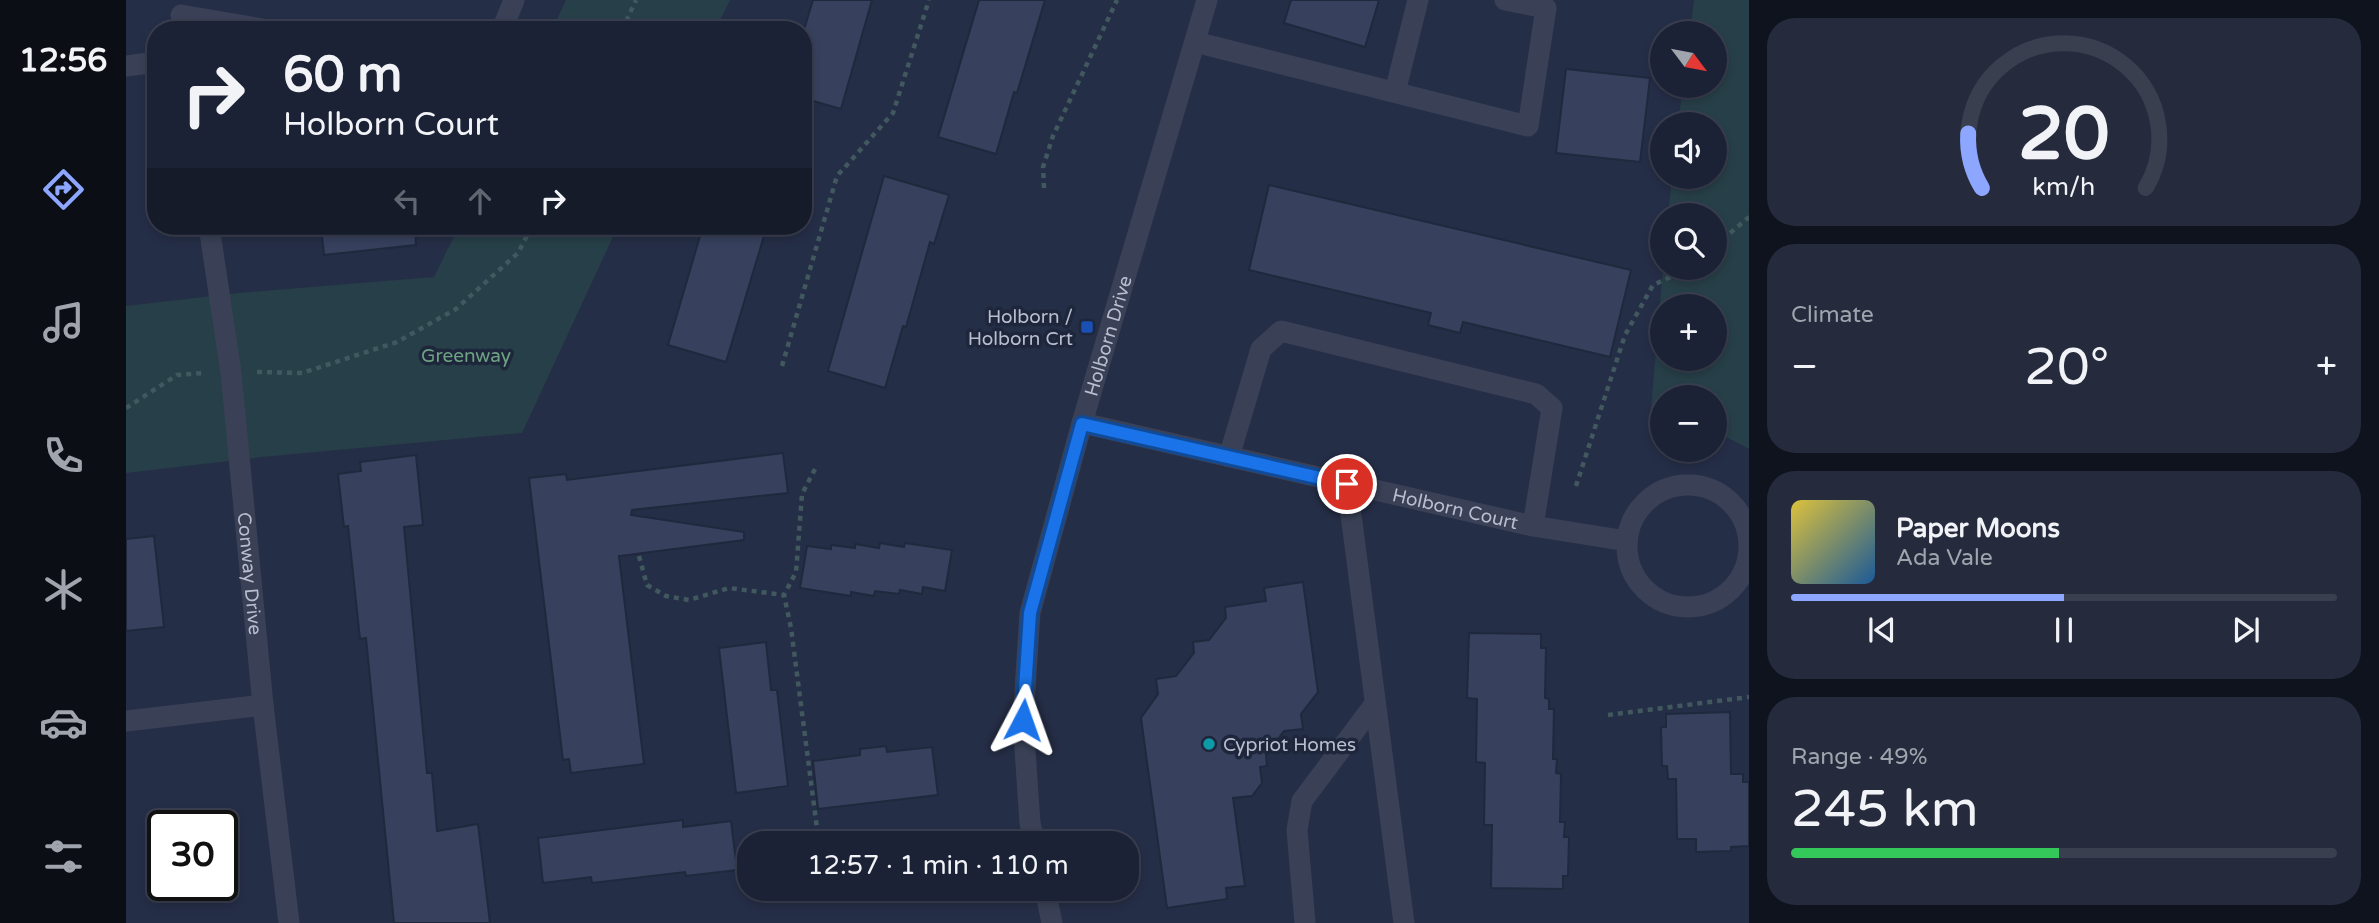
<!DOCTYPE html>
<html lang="en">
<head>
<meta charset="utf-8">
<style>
	body { margin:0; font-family:"Varela Round",sans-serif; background:#252a3d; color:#f1f3f6; height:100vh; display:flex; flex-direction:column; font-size:26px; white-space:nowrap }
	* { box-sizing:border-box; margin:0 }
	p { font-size:23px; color:#a0a4ad }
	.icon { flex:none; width:38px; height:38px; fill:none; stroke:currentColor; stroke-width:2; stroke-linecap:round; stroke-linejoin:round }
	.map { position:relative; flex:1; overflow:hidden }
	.side { display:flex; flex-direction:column; gap:18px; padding:18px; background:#0f131d; width:630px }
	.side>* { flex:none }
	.top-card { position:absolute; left:21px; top:21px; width:665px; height:214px; border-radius:28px; box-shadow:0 4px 10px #0003,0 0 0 2px #3a3f50; background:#1c2235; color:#f1f3f6; overflow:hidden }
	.needle { width:46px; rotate:122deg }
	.fabs { position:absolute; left:1524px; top:21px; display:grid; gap:14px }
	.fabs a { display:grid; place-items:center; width:77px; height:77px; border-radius:50%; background:#1c2235; box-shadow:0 4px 10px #0003,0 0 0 2px #3a3f50; font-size:35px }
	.speed { position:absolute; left:21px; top:810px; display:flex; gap:14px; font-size:35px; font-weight:700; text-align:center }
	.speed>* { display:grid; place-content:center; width:91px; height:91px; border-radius:50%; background:#1c2235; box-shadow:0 4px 10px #0003,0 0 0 2px #3a3f50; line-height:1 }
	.speed .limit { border:4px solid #111; border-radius:10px; background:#fff; color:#111 }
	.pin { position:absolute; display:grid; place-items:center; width:60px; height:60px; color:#fff; margin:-30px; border:4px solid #fff; border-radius:50%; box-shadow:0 2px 7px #0007 }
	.me { position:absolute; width:77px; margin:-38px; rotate:4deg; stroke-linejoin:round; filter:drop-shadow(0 0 5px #0008) }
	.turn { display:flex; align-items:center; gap:24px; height:147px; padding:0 21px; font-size:32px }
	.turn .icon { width:91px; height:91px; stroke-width:2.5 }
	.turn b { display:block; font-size:49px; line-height:60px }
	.lanes { display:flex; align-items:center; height:66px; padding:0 21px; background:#0003; justify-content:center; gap:35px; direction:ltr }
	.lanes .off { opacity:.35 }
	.big { font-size:52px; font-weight:600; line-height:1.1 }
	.side .widget { flex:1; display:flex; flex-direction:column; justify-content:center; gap:10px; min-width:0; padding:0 24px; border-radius:28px; background:#252a3d }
	.side .dial { align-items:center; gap:0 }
	.dial svg { height:182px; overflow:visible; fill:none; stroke:#3a3f50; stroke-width:7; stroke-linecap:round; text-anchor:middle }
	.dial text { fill:#f1f3f6; stroke:none }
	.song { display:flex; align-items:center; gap:21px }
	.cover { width:84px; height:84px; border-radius:10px; background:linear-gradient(135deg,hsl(50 70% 55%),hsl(210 70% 35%)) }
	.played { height:7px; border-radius:4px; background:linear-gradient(90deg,#8da6ff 50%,#3a3f50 50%) }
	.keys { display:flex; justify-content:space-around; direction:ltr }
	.heat { display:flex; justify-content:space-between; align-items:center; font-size:38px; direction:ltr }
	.charge { height:10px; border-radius:5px; background:linear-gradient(90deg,#34c759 49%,#3a3f50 0) }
	.trip { position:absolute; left:611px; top:831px; width:402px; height:70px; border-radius:28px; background:#1c2235; box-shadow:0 4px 10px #0003,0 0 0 2px #3a3f50; font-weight:600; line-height:70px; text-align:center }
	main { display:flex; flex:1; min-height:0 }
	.menu { display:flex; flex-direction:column; width:126px; justify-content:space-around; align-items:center; background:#0b0e15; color:#a0a4ad }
	.menu .icon { width:49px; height:49px }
	.menu .on { color:#8da6ff }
	.menu b { font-size:32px; color:#f1f3f6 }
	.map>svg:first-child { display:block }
	.green { fill:#273f48; fill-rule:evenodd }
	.building { fill:#37415d; stroke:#20283d; stroke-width:2 }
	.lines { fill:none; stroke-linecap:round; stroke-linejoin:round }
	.path { stroke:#41585f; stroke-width:4.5; stroke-dasharray:5 5; stroke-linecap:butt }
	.minor { stroke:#3a4156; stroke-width:21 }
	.route-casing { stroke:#114b97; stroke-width:18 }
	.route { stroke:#1a73e8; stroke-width:12 }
	.transit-dot { fill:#1a4fb4; stroke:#1e263c; stroke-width:2.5 }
	.culture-dot { fill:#0f9aa8; stroke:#1e263c; stroke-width:2.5 }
	.labels { text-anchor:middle; stroke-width:7; stroke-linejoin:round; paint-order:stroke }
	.poi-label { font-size:19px; fill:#b8bdcf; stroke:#1e263c; text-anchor:end }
	.street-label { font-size:19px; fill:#b8bdcf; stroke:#1e263c }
	.park-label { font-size:19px; fill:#6da282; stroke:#1e263c }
</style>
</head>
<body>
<main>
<nav class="menu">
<b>12:56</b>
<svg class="icon on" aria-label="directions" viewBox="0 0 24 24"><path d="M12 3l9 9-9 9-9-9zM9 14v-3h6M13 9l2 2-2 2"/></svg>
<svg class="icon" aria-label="music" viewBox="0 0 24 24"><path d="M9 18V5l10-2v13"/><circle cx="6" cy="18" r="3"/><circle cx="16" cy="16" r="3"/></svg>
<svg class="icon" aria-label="phone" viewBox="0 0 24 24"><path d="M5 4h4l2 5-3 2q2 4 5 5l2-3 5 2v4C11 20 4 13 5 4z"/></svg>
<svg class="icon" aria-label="climate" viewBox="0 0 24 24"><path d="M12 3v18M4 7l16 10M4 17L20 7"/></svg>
<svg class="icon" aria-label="car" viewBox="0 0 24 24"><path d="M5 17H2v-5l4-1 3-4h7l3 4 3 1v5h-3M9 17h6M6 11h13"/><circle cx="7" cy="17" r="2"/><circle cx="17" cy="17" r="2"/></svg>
<svg class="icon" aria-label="filters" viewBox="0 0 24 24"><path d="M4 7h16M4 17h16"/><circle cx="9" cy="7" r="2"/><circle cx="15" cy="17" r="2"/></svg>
</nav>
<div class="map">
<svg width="1623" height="923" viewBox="0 0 1623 923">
	<rect width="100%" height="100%" fill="#252e47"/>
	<g class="green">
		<path d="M 440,0 L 604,0 L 589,30 L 426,30 Z"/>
		<path d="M 1568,0 L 1623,0 L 1623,449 L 1589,431 L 1589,397 L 1536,397 L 1536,431 L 1523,432 L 1537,268 L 1589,268 L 1589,215 L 1542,215 L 1546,177 L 1589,177 L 1589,124 L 1552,124 L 1557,86 L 1589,86 L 1589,33 L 1564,33 ZM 1536,306 L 1589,306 L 1589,359 L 1536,359 Z"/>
		<path d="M 333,226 L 492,226 L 396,433 L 136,457 L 0,473 L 0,306 L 113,293 L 308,277 Z"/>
	</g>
	<g class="building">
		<path d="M 687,0 L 746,0 L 715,109 L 677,98 L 677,33 Z"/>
		<path d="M 853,0 L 919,0 L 891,93 L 888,92 L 870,154 L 812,137 Z"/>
		<path d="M 1165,0 L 1253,0 L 1239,47 L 1158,23 Z"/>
		<path d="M 1440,69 L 1524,78 L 1514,162 L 1430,153 Z"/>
		<path d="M 758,176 L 823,195 L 808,244 L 804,242 L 780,327 L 777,326 L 759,388 L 702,371 Z"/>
		<path d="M 1143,185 L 1505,270 L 1484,357 L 1337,322 L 1334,333 L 1302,325 L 1305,313 L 1123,270 Z"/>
		<path d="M 195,226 L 289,226 L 290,245 L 198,255 Z"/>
		<path d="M 577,226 L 641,226 L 600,362 L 542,345 Z"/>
		<path d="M 657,453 L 662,493 L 506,510 L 505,515 L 618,532 L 618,540 L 493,556 L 518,764 L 445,773 L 443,759 L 437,760 L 403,478 L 440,474 L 441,480 Z"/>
		<path d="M 290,455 L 297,525 L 278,527 L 301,773 L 306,773 L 311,831 L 352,824 L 364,923 L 268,923 L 240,638 L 234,639 L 222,526 L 218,527 L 212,474 L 235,471 L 234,462 Z"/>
		<path d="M 28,536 L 38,627 L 0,631 L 0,539 Z"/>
		<path d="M 754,543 L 778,547 L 779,543 L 826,550 L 819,591 L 797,587 L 796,594 L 774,590 L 773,594 L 749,591 L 748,596 L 725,592 L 725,596 L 674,588 L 681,546 L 705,549 L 705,545 L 729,548 L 729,544 L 753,548 Z"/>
		<path d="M 1177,582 L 1192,692 L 1175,714 L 1177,729 L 1158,731 L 1140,755 L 1141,766 L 1134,767 L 1136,783 L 1126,796 L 1107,798 L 1119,886 L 1100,888 L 1101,899 L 1041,908 L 1015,718 L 1032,694 L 1030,679 L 1050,676 L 1068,653 L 1067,642 L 1083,640 L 1100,618 L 1099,607 L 1140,601 L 1138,588 Z"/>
		<path d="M 1343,633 L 1415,634 L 1415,648 L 1420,648 L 1419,698 L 1423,699 L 1423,709 L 1428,709 L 1427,759 L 1431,759 L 1430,773 L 1435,774 L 1434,822 L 1439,822 L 1438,837 L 1443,837 L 1442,876 L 1437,876 L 1437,889 L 1365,888 L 1366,825 L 1358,825 L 1359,763 L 1350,762 L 1351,699 L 1341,698 Z"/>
		<path d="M 640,642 L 645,690 L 651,690 L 662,786 L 610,793 L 593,648 Z"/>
		<path d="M 1604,712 L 1605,774 L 1617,774 L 1617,782 L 1623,782 L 1623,846 L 1605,847 L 1605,851 L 1570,852 L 1570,839 L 1551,839 L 1550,779 L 1542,779 L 1541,766 L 1536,766 L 1535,727 L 1540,727 L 1540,714 Z"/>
		<path d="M 760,746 L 761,752 L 806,747 L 812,795 L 692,809 L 687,761 L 734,755 L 734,749 Z"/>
		<path d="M 557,820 L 557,827 L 605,821 L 611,870 L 560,876 L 559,872 L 466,883 L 465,877 L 417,883 L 412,838 Z"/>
	</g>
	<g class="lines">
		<g class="path">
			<path d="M 496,30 L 510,0"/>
			<path d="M 918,188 L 917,167 L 927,136 L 991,0"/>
			<path d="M 1589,246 L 1623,217"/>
			<path d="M 656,366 L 711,176 L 767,113 L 803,0"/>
			<path d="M 131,372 L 176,373 L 271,342 L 330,309 L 392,253 L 406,226"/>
			<path d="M 0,408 L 51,375 L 77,373"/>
			<path d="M 689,469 L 676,494 L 670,572 L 658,595 L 665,628 L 693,844"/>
			<path d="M 1450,486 L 1499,335 L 1527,285 L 1564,268"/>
			<path d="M 1621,529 L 1623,527"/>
			<path d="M 513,556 L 521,585 L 540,596 L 563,600 L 603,588 L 658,595"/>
			<path d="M 1482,715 L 1623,697"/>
		</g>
		<g class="minor">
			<path d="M 55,15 L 142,30"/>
			<path d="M 376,30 L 388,0"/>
			<path d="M 1069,42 L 1402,126 L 1420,8 L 1379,0"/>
			<path d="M 0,66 L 30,62"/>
			<path d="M 1269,92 L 1292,0"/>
			<path id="s1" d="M 83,226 L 105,373 L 137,705 L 163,923"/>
			<path id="s2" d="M 956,423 L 1407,526 L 1501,541"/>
			<path d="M 1103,457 L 1135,349 L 1155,331 L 1410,394 L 1426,408 L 1407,526"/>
			<path d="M 1221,484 L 1278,923"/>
			<circle cx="1562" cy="546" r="61"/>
			<path d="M 0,721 L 137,705"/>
			<path id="s3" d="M 909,844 L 904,823 L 897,720 L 904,613 L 956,423 L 1081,0"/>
			<path d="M 919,889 L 926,923"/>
			<path d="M 1179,923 L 1171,830 L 1176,801 L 1248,705"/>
		</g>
	</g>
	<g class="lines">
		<defs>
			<path id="route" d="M 897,720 L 904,613 L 956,424 L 1221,484"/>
		</defs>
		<use href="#route" class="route-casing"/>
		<use href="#route" class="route"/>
	</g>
	<rect class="transit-dot" x="954" y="320" width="14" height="14" rx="3.5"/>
	<circle class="culture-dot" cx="1083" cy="744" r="7"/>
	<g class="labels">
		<g class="poi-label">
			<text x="947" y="323">Holborn /<tspan x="947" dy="22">Holborn Crt</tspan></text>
			<text x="1097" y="751" text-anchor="start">Cypriot Homes</text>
		</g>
		<g class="street-label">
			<text dy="7" stroke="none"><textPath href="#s3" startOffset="520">Holborn Drive</textPath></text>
			<text dy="7" stroke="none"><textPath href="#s2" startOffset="383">Holborn Court</textPath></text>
			<text dy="7" stroke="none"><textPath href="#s1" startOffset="350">Conway Drive</textPath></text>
		</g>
		<g class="park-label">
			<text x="340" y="362">Greenway</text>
		</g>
	</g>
</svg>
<div class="fabs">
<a><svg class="needle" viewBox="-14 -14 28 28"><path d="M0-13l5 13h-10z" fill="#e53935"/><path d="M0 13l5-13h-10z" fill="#a0a4ad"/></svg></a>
<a><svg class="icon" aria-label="sound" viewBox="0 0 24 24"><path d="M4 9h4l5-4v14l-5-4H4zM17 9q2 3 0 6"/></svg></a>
<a><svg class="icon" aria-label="search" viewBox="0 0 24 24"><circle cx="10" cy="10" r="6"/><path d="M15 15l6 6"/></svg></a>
<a>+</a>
<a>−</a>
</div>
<div class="speed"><div class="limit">30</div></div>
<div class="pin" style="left:1221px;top:484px;background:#d93025"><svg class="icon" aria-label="arrive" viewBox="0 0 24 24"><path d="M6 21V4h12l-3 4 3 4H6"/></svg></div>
<svg class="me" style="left:897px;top:720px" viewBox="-20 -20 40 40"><path d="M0-17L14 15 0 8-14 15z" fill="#1a73e8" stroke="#fff" stroke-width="4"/></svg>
<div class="trip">12:57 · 1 min · 110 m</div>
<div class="top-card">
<div class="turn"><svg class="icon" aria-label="right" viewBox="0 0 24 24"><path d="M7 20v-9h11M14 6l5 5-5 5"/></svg><div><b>60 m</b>Holborn Court</div></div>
<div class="lanes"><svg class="icon off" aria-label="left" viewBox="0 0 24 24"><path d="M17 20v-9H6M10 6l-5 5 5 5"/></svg><svg class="icon off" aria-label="ahead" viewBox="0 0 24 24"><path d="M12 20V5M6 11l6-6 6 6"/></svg><svg class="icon" aria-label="right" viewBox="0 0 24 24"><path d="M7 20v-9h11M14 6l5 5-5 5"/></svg></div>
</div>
</div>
<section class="side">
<div class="widget dial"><svg viewBox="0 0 100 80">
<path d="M14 69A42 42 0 1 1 86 69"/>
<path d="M14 69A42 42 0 0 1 8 45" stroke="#8da6ff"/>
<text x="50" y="56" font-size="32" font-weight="700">20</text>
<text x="50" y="72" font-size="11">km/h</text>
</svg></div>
<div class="widget"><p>Climate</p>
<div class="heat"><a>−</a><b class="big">20°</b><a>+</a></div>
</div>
<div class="widget">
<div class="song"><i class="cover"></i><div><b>Paper Moons</b><p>Ada Vale</p></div></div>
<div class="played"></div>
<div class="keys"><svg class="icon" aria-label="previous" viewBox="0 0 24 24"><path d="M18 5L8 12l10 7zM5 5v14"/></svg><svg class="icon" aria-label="pause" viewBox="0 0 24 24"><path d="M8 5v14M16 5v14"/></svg><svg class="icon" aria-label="next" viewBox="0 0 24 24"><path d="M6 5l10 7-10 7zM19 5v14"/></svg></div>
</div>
<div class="widget"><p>Range · 49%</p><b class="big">245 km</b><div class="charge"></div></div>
</section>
</main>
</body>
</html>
